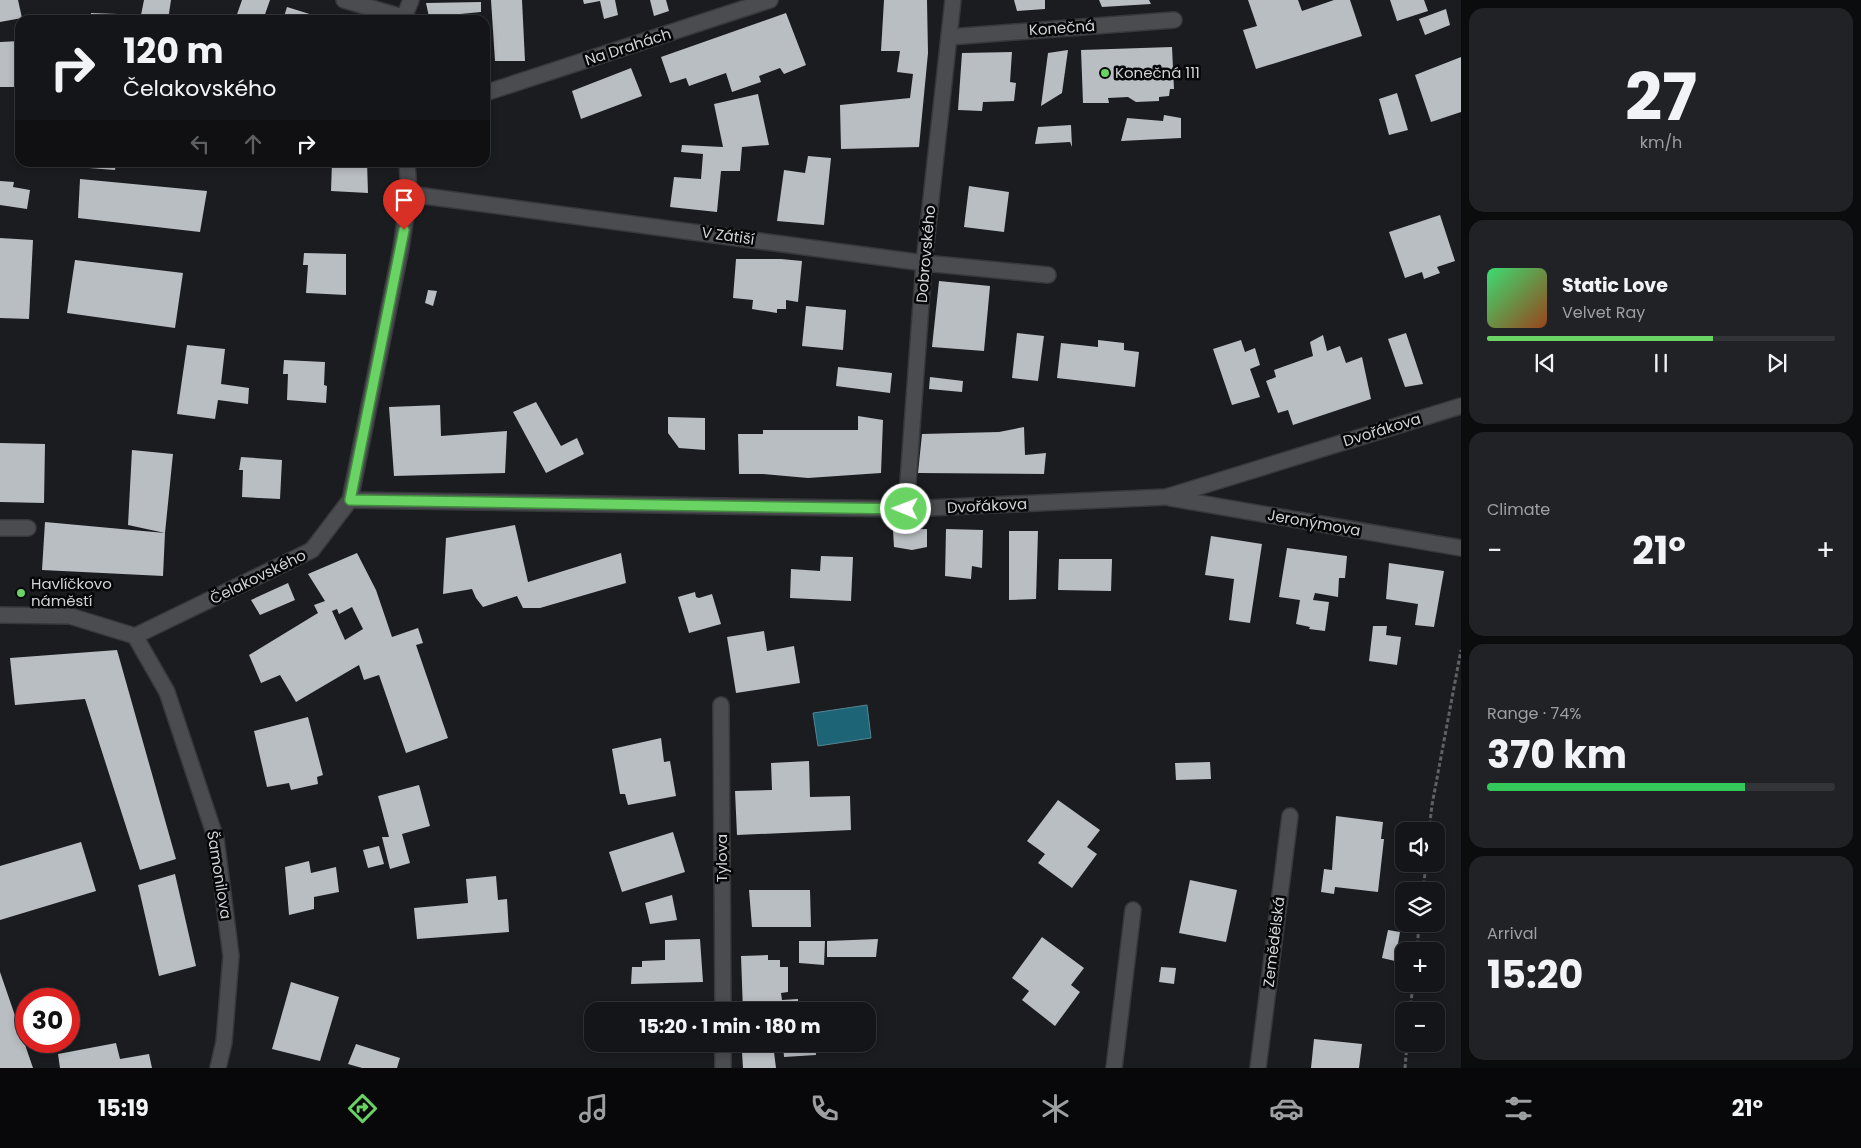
<!DOCTYPE html>
<html lang="en">
<head>
<meta charset="utf-8">
<style>
	body { margin:0; font-family:Poppins,sans-serif; background:#212225; color:#f1f3f6; height:100vh; display:flex; flex-direction:column; font-size:19px; white-space:nowrap }
	* { box-sizing:border-box; margin:0 }
	p { font-size:16px; color:#9d9fa2 }
	.icon { flex:none; width:28px; height:28px; fill:none; stroke:currentColor; stroke-width:2; stroke-linecap:round; stroke-linejoin:round }
	.map { position:relative; flex:1; overflow:hidden }
	.drawer { display:flex; flex-direction:column; gap:8px; padding:8px; background:#0b0c0d; width:400px }
	.drawer>* { flex:none }
	.guide { position:absolute; left:15px; top:15px; width:475px; height:152px; border-radius:15px; box-shadow:0 2px 8px #0003,0 0 0 1px #333437; background:#141518; color:#f1f3f6; overflow:hidden }
	.tools { position:absolute; left:1395px; top:822px; display:grid; gap:10px }
	.tools a { display:grid; place-items:center; width:50px; height:50px; border-radius:10px; background:#141518; box-shadow:0 2px 8px #0003,0 0 0 1px #333437; font-size:25px }
	.speed { position:absolute; left:15px; top:988px; display:flex; gap:10px; font-size:25px; font-weight:700; text-align:center }
	.speed>* { display:grid; place-content:center; width:65px; height:65px; border-radius:50%; background:#141518; box-shadow:0 2px 8px #0003,0 0 0 1px #333437; line-height:1 }
	.speed .limit { border:8px solid #d22; background:#fff; color:#111 }
	.pin { position:absolute; display:grid; place-items:center; width:42px; height:42px; color:#fff; margin:-51px -21px; border-radius:50% 50% 50% 0; rotate:-45deg; box-shadow:0 0 5px #0007 }
	.pin .icon { rotate:45deg }
	.me { position:absolute; width:55px; margin:-28px; rotate:271deg; stroke-linejoin:round; filter:drop-shadow(0 0 4px #0008) }
	.turn { display:flex; align-items:center; gap:18px; height:105px; padding:0 25px; font-size:22px }
	.turn .icon { width:65px; height:65px; stroke-width:2.5 }
	.turn b { display:block; font-size:35px; line-height:42px }
	.lanes { display:flex; align-items:center; height:48px; padding:0 25px; background:#0003; justify-content:center; gap:25px; direction:ltr }
	.lanes .off { opacity:.35 }
	.big { font-size:38px; font-weight:700; line-height:1.1 }
	.drawer .tile { flex:1; display:flex; flex-direction:column; justify-content:center; gap:8px; min-width:0; padding:0 18px; border-radius:15px; background:#212225 }
	.drawer .dial { align-items:center; gap:0 }
	.dial b { font-size:65px; line-height:1 }
	.song { display:flex; align-items:center; gap:15px }
	.cover { width:60px; height:60px; border-radius:8px; background:linear-gradient(135deg,hsl(140 70% 55%),hsl(20 70% 35%)) }
	.played { height:5px; border-radius:2px; background:linear-gradient(90deg,#69d464 65%,#333437 65%) }
	.keys { display:flex; justify-content:space-around; direction:ltr }
	.heat { display:flex; justify-content:space-between; align-items:center; font-size:28px; direction:ltr }
	.charge { height:8px; border-radius:4px; background:linear-gradient(90deg,#34c759 74%,#333437 0) }
	.trip { position:absolute; left:584px; top:1002px; width:292px; height:50px; border-radius:15px; background:#141518; box-shadow:0 2px 8px #0003,0 0 0 1px #333437; font-weight:700; line-height:50px; text-align:center }
	.menu { display:flex; height:80px; justify-content:space-around; align-items:center; background:#08080a; color:#9d9fa2 }
	.menu .icon { width:35px; height:35px }
	.menu .active { color:#69d464 }
	.menu b { font-size:22px; color:#f1f3f6 }
	main { display:flex; flex:1; min-height:0 }
	.map>svg:first-child { display:block }
	.water { fill:#1d6576; stroke:#538693 }
	.building { fill:#b9bec2; fill-rule:evenodd }
	.lines { fill:none; stroke-linecap:round; stroke-linejoin:round }
	.minor-casing { stroke:#37383b; stroke-width:18 }
	.path { stroke:#5f6165; stroke-width:3; stroke-dasharray:4 2.5; stroke-linecap:butt }
	.minor { stroke:#4a4c50; stroke-width:15 }
	.route-casing { stroke:#448a41; stroke-width:12 }
	.route { stroke:#69d464; stroke-width:9 }
	.poi-dot { fill:#69d464; stroke:#060708; stroke-width:2 }
	.labels { text-anchor:middle; stroke-width:5; stroke-linejoin:round; paint-order:stroke }
	.street-label { font-size:15px; fill:#d2d3d6; stroke:#060708 }
	.poi-label { font-size:15px; fill:#d2d3d6; stroke:#060708; text-anchor:start }
</style>
</head>
<body>
<main>
<div class="map">
<svg width="1461" height="1068" viewBox="0 0 1461 1068">
	<rect width="100%" height="100%" fill="#1a1c20"/>
	<path class="water" d="M 867,705 L 871,738 L 818,746 L 813,713 Z"/>
	<g class="building">
		<path d="M 0,0 L 18,0 L 22,18 L 0,22 Z"/>
		<path d="M 144,0 L 171,0 L 168,20 L 140,20 Z"/>
		<path d="M 242,0 L 270,0 L 263,20 L 235,20 Z"/>
		<path d="M 491,0 L 522,0 L 525,61 L 495,61 Z"/>
		<path d="M 583,0 L 615,0 L 618,15 L 604,19 L 600,1 L 584,4 Z"/>
		<path d="M 650,0 L 666,0 L 669,11 L 654,16 Z"/>
		<path d="M 884,0 L 927,0 L 928,53 L 919,147 L 841,149 L 840,105 L 910,98 L 913,74 L 897,72 L 900,51 L 881,51 Z"/>
		<path d="M 1014,0 L 1045,0 L 1045,9 L 1017,11 Z"/>
		<path d="M 1099,0 L 1149,0 L 1151,4 L 1102,7 Z"/>
		<path d="M 1248,0 L 1298,0 L 1302,11 L 1334,0 L 1350,0 L 1362,36 L 1256,69 L 1243,30 L 1257,26 Z"/>
		<path d="M 1390,0 L 1424,0 L 1428,11 L 1397,21 Z"/>
		<path d="M 481,2 L 481,12 L 429,17 L 426,3 Z"/>
		<path d="M 287,7 L 316,16 L 315,20 L 283,20 Z"/>
		<path d="M 1446,9 L 1450,25 L 1425,35 L 1419,19 Z"/>
		<path d="M 91,13 L 118,14 L 118,20 L 90,20 Z"/>
		<path d="M 786,13 L 806,65 L 784,74 L 780,68 L 759,76 L 761,82 L 732,92 L 726,73 L 689,86 L 686,78 L 670,83 L 661,57 Z"/>
		<path d="M 20,41 L 20,87 L 0,87 L 0,42 Z"/>
		<path d="M 1172,47 L 1174,89 L 1170,89 L 1169,96 L 1159,97 L 1159,101 L 1136,102 L 1128,97 L 1108,98 L 1109,103 L 1083,103 L 1081,50 Z"/>
		<path d="M 1068,50 L 1062,93 L 1041,106 L 1048,53 Z"/>
		<path d="M 1012,52 L 1010,82 L 1016,83 L 1014,101 L 983,102 L 982,111 L 958,110 L 962,53 Z"/>
		<path d="M 1461,57 L 1461,112 L 1431,122 L 1415,75 Z"/>
		<path d="M 631,68 L 642,96 L 581,119 L 572,91 Z"/>
		<path d="M 1397,93 L 1408,130 L 1389,135 L 1379,99 Z"/>
		<path d="M 758,94 L 769,145 L 742,147 L 740,171 L 721,171 L 717,212 L 670,207 L 674,177 L 701,179 L 703,154 L 681,152 L 682,145 L 723,147 L 714,104 Z"/>
		<path d="M 1164,115 L 1181,118 L 1181,138 L 1121,141 L 1127,118 L 1163,121 Z"/>
		<path d="M 1071,125 L 1072,147 L 1070,142 L 1035,144 L 1038,127 Z"/>
		<path d="M 808,156 L 831,158 L 824,225 L 777,221 L 784,170 L 805,173 Z"/>
		<path d="M 89,162 L 116,162 L 115,170 L 89,168 Z"/>
		<path d="M 332,162 L 367,162 L 368,193 L 331,191 Z"/>
		<path d="M 80,179 L 207,191 L 200,232 L 78,218 Z"/>
		<path d="M 0,181 L 14,182 L 13,187 L 30,190 L 27,209 L 0,205 Z"/>
		<path d="M 969,186 L 1009,192 L 1004,232 L 964,227 Z"/>
		<path d="M 1440,215 L 1455,261 L 1437,267 L 1440,273 L 1424,279 L 1422,272 L 1405,278 L 1389,232 Z"/>
		<path d="M 0,238 L 33,240 L 29,319 L 0,318 Z"/>
		<path d="M 304,253 L 346,254 L 346,295 L 306,293 L 308,265 L 303,265 Z"/>
		<path d="M 736,259 L 781,259 L 802,261 L 798,302 L 786,300 L 786,309 L 777,309 L 777,313 L 752,309 L 753,300 L 733,298 Z"/>
		<path d="M 75,260 L 183,273 L 175,328 L 67,313 Z"/>
		<path d="M 939,281 L 990,286 L 984,351 L 932,347 Z"/>
		<path d="M 428,290 L 437,291 L 433,306 L 425,303 Z"/>
		<path d="M 806,306 L 846,310 L 843,350 L 802,346 Z"/>
		<path d="M 1017,333 L 1044,336 L 1038,381 L 1012,378 Z"/>
		<path d="M 1406,333 L 1423,384 L 1405,387 L 1388,339 Z"/>
		<path d="M 1323,335 L 1327,351 L 1340,346 L 1346,363 L 1362,357 L 1371,399 L 1293,425 L 1288,410 L 1278,413 L 1266,381 L 1276,377 L 1274,370 L 1313,356 L 1310,342 Z"/>
		<path d="M 1098,340 L 1124,343 L 1124,350 L 1139,352 L 1135,387 L 1057,378 L 1061,343 L 1098,347 Z"/>
		<path d="M 1241,340 L 1245,352 L 1255,348 L 1260,365 L 1250,369 L 1260,397 L 1232,405 L 1213,349 Z"/>
		<path d="M 187,345 L 225,349 L 221,384 L 249,388 L 248,404 L 218,400 L 215,419 L 177,414 Z"/>
		<path d="M 284,360 L 325,362 L 324,385 L 327,386 L 326,403 L 287,400 L 288,374 L 283,374 Z"/>
		<path d="M 838,367 L 892,373 L 890,393 L 836,386 Z"/>
		<path d="M 930,377 L 963,381 L 962,392 L 929,389 Z"/>
		<path d="M 536,402 L 561,446 L 577,438 L 584,454 L 546,473 L 513,412 Z"/>
		<path d="M 440,405 L 441,436 L 507,431 L 505,473 L 394,476 L 389,407 Z"/>
		<path d="M 858,416 L 883,420 L 881,473 L 808,478 L 763,474 L 739,474 L 738,434 L 763,434 L 763,430 L 858,430 Z"/>
		<path d="M 668,417 L 705,418 L 705,450 L 679,448 L 668,433 Z"/>
		<path d="M 1024,427 L 1025,455 L 1046,453 L 1044,474 L 918,473 L 922,434 L 999,432 Z"/>
		<path d="M 0,443 L 45,444 L 44,503 L 0,502 Z"/>
		<path d="M 132,450 L 173,454 L 165,533 L 163,576 L 42,570 L 45,522 L 165,533 L 128,525 Z"/>
		<path d="M 241,457 L 282,460 L 280,499 L 242,497 L 243,470 L 239,470 Z"/>
		<path d="M 515,525 L 528,582 L 621,553 L 626,583 L 540,608 L 523,608 L 517,596 L 483,607 L 476,598 L 472,589 L 443,594 L 446,538 Z"/>
		<path d="M 927,529 L 927,547 L 912,550 L 894,547 L 893,530 Z"/>
		<path d="M 946,529 L 983,530 L 982,568 L 972,566 L 971,579 L 945,576 Z"/>
		<path d="M 1009,531 L 1038,531 L 1036,599 L 1009,600 Z"/>
		<path d="M 1211,536 L 1262,544 L 1250,623 L 1229,620 L 1234,579 L 1205,575 Z"/>
		<path d="M 1287,548 L 1347,556 L 1345,578 L 1339,578 L 1338,597 L 1315,593 L 1313,600 L 1329,602 L 1325,631 L 1309,629 L 1310,627 L 1296,624 L 1300,600 L 1279,597 Z"/>
		<path d="M 357,553 L 376,590 L 392,637 L 418,628 L 423,643 L 416,645 L 448,738 L 406,753 L 379,675 L 364,680 L 359,665 L 296,702 L 280,675 L 261,683 L 249,655 L 318,613 L 314,605 L 325,601 L 308,574 ZM 352,607 L 363,629 L 345,640 L 332,611 L 337,609 L 339,614 Z"/>
		<path d="M 821,556 L 853,557 L 851,601 L 790,598 L 791,569 L 820,571 Z"/>
		<path d="M 1059,559 L 1112,559 L 1111,591 L 1058,590 Z"/>
		<path d="M 1389,563 L 1444,571 L 1434,627 L 1415,625 L 1418,604 L 1386,599 Z"/>
		<path d="M 288,583 L 295,600 L 260,615 L 251,600 Z"/>
		<path d="M 695,592 L 696,597 L 699,598 L 712,594 L 721,624 L 689,633 L 678,597 Z"/>
		<path d="M 1373,626 L 1387,626 L 1386,635 L 1401,637 L 1397,665 L 1369,661 Z"/>
		<path d="M 764,631 L 767,651 L 794,646 L 800,683 L 736,693 L 727,637 Z"/>
		<path d="M 117,650 L 176,859 L 140,870 L 85,699 L 15,705 L 10,658 Z"/>
		<path d="M 308,717 L 323,775 L 317,777 L 318,784 L 291,790 L 289,783 L 267,787 L 254,731 Z"/>
		<path d="M 661,738 L 664,762 L 670,761 L 676,796 L 628,805 L 625,794 L 620,794 L 612,749 Z"/>
		<path d="M 809,761 L 810,797 L 850,796 L 851,830 L 737,835 L 735,791 L 772,790 L 771,763 Z"/>
		<path d="M 1210,762 L 1211,779 L 1176,780 L 1175,763 Z"/>
		<path d="M 419,785 L 430,826 L 402,834 L 410,863 L 390,869 L 382,837 L 389,837 L 378,796 Z"/>
		<path d="M 1058,800 L 1100,830 L 1087,847 L 1097,854 L 1072,888 L 1038,863 L 1045,854 L 1027,841 Z"/>
		<path d="M 1336,816 L 1383,822 L 1381,839 L 1384,839 L 1378,892 L 1335,887 L 1334,894 L 1321,892 L 1324,869 L 1332,870 Z"/>
		<path d="M 673,832 L 685,872 L 622,892 L 609,852 Z"/>
		<path d="M 81,842 L 96,891 L 0,920 L 0,866 Z"/>
		<path d="M 379,846 L 384,864 L 368,868 L 363,850 Z"/>
		<path d="M 309,861 L 311,873 L 336,867 L 339,892 L 314,897 L 314,909 L 289,915 L 285,867 Z"/>
		<path d="M 175,874 L 196,966 L 159,976 L 138,885 Z"/>
		<path d="M 496,876 L 498,900 L 507,899 L 509,932 L 417,939 L 414,908 L 468,903 L 466,879 Z"/>
		<path d="M 1190,880 L 1237,890 L 1226,942 L 1179,933 Z"/>
		<path d="M 749,890 L 810,890 L 811,927 L 752,927 Z"/>
		<path d="M 672,895 L 677,920 L 650,924 L 645,903 Z"/>
		<path d="M 1388,930 L 1400,932 L 1395,961 L 1382,958 Z"/>
		<path d="M 1042,937 L 1084,968 L 1071,985 L 1080,992 L 1055,1026 L 1022,1000 L 1029,991 L 1012,978 Z"/>
		<path d="M 700,939 L 703,982 L 631,984 L 632,967 L 642,967 L 642,961 L 665,960 L 665,940 Z"/>
		<path d="M 878,939 L 876,957 L 827,957 L 827,941 Z"/>
		<path d="M 799,941 L 825,941 L 824,965 L 799,963 Z"/>
		<path d="M 768,955 L 768,960 L 780,960 L 780,967 L 788,967 L 788,992 L 781,993 L 782,1000 L 798,999 L 798,1004 L 802,1005 L 803,1011 L 743,1011 L 741,956 Z"/>
		<path d="M 1161,967 L 1176,968 L 1174,984 L 1159,982 Z"/>
		<path d="M 0,972 L 33,1068 L 0,1068 Z"/>
		<path d="M 291,982 L 339,997 L 320,1061 L 272,1049 Z"/>
		<path d="M 1314,1039 L 1362,1044 L 1359,1068 L 1311,1068 Z"/>
		<path d="M 116,1043 L 120,1059 L 149,1054 L 152,1068 L 60,1068 L 58,1054 Z"/>
		<path d="M 356,1044 L 400,1058 L 397,1068 L 362,1068 L 348,1064 Z"/>
		<path d="M 783,1044 L 815,1044 L 816,1055 L 784,1057 Z"/>
		<path d="M 742,1052 L 774,1052 L 776,1068 L 743,1068 Z"/>
	</g>
	<g class="lines">
		<defs>
			<g id="minor">
				<path d="M 344,0 L 402,17"/>
				<path d="M 403,20 L 411,0"/>
				<path d="M 949,37 L 1174,20"/>
				<path d="M 485,93 L 770,0"/>
				<path d="M 409,194 L 924,263 L 1048,275"/>
				<path d="M 1170,498 L 1461,548"/>
				<path d="M 350,500 L 906,509 L 1166,497 L 1461,406"/>
				<path d="M 906,509 L 924,263 L 953,0"/>
				<path d="M 0,528 L 28,528"/>
				<path d="M 0,615 L 70,616 L 135,636"/>
				<path d="M 135,636 L 312,550 L 350,500 L 401,248 L 409,194 L 407,162"/>
				<path d="M 135,636 L 167,692 L 216,839 L 231,956 L 224,1042 L 218,1068"/>
				<path d="M 721,705 L 723,1011"/>
				<path d="M 723,1044 L 723,1068"/>
				<path d="M 1114,1068 L 1133,910"/>
				<path d="M 1258,1068 L 1290,816"/>
			</g>
		</defs>
		<use href="#minor" class="minor-casing"/>
		<g class="path">
			<path d="M 1429,831 L 1432,805 L 1461,650"/>
			<path d="M 1423,891 L 1426,864"/>
			<path d="M 1417,951 L 1419,924"/>
			<path d="M 1410,1011 L 1413,984"/>
			<path d="M 1405,1068 L 1407,1044"/>
		</g>
		<use href="#minor" class="minor"/>
	</g>
	<g class="lines">
		<defs>
			<path id="route" d="M 404,230 L 350,500 L 906,509"/>
		</defs>
		<use href="#route" class="route-casing"/>
		<use href="#route" class="route"/>
	</g>
	<g class="poi-dot">
		<circle cx="1105" cy="73" r="5"/>
		<circle cx="21" cy="593" r="5"/>
	</g>
	<g class="labels">
		<g class="street-label">
			<text transform="translate(1062 28) rotate(-4)" y="5">Konečná</text>
			<text transform="translate(628 47) rotate(-18)" y="5">Na Drahách</text>
			<text transform="translate(728 236) rotate(8)" y="5">V Zátiší</text>
			<text transform="translate(926 254) rotate(-85)" y="5">Dobrovského</text>
			<text transform="translate(1382 430) rotate(-17)" y="5">Dvořákova</text>
			<text transform="translate(987 506) rotate(-3)" y="5">Dvořákova</text>
			<text transform="translate(1314 523) rotate(10)" y="5">Jeronýmova</text>
			<text transform="translate(258 577) rotate(-26)" y="5">Čelakovského</text>
			<text transform="translate(722 858) rotate(-90)" y="5">Tylova</text>
			<text transform="translate(219 875) rotate(81)" y="5">Šamonilova</text>
			<text transform="translate(1274 942) rotate(-83)" y="5">Zemědělská</text>
		</g>
		<g class="poi-label">
			<text x="1115" y="78">Konečná 111</text>
			<text x="31" y="589">Havlíčkovo<tspan x="31" dy="17">náměstí</tspan></text>
		</g>
	</g>
</svg>
<div class="tools">
<a><svg class="icon" aria-label="sound" viewBox="0 0 24 24"><path d="M4 9h4l5-4v14l-5-4H4zM17 9q2 3 0 6"/></svg></a>
<a><svg class="icon" aria-label="layers" viewBox="0 0 24 24"><path d="M12 4l9 5-9 5-9-5zM3 14l9 5 9-5"/></svg></a>
<a>+</a>
<a>−</a>
</div>
<div class="speed"><div class="limit">30</div></div>
<div class="pin" style="left:404px;top:230px;background:#d93025"><svg class="icon" aria-label="arrive" viewBox="0 0 24 24"><path d="M6 21V4h12l-3 4 3 4H6"/></svg></div>
<svg class="me" style="left:906px;top:509px" viewBox="-20 -20 40 40"><circle r="17" fill="#69d464" stroke="#fff" stroke-width="3"/><path d="M0-11L8 9 0 5-8 9z" fill="#fff"/></svg>
<div class="trip">15:20 · 1 min · 180 m</div>
<div class="guide">
<div class="turn"><svg class="icon" aria-label="right" viewBox="0 0 24 24"><path d="M7 20v-9h11M14 6l5 5-5 5"/></svg><div><b>120 m</b>Čelakovského</div></div>
<div class="lanes"><svg class="icon off" aria-label="left" viewBox="0 0 24 24"><path d="M17 20v-9H6M10 6l-5 5 5 5"/></svg><svg class="icon off" aria-label="ahead" viewBox="0 0 24 24"><path d="M12 20V5M6 11l6-6 6 6"/></svg><svg class="icon" aria-label="right" viewBox="0 0 24 24"><path d="M7 20v-9h11M14 6l5 5-5 5"/></svg></div>
</div>
</div>
<section class="drawer">
<div class="tile dial"><b>27</b><p>km/h</p></div>
<div class="tile">
<div class="song"><i class="cover"></i><div><b>Static Love</b><p>Velvet Ray</p></div></div>
<div class="played"></div>
<div class="keys"><svg class="icon" aria-label="previous" viewBox="0 0 24 24"><path d="M18 5L8 12l10 7zM5 5v14"/></svg><svg class="icon" aria-label="pause" viewBox="0 0 24 24"><path d="M8 5v14M16 5v14"/></svg><svg class="icon" aria-label="next" viewBox="0 0 24 24"><path d="M6 5l10 7-10 7zM19 5v14"/></svg></div>
</div>
<div class="tile"><p>Climate</p>
<div class="heat"><a>−</a><b class="big">21°</b><a>+</a></div>
</div>
<div class="tile"><p>Range · 74%</p><b class="big">370 km</b><div class="charge"></div></div>
<div class="tile"><p>Arrival</p><b class="big">15:20</b></div>
</section>
</main>
<nav class="menu">
<b>15:19</b>
<svg class="icon active" aria-label="directions" viewBox="0 0 24 24"><path d="M12 3l9 9-9 9-9-9zM9 14v-3h6M13 9l2 2-2 2"/></svg>
<svg class="icon" aria-label="music" viewBox="0 0 24 24"><path d="M9 18V5l10-2v13"/><circle cx="6" cy="18" r="3"/><circle cx="16" cy="16" r="3"/></svg>
<svg class="icon" aria-label="phone" viewBox="0 0 24 24"><path d="M5 4h4l2 5-3 2q2 4 5 5l2-3 5 2v4C11 20 4 13 5 4z"/></svg>
<svg class="icon" aria-label="climate" viewBox="0 0 24 24"><path d="M12 3v18M4 7l16 10M4 17L20 7"/></svg>
<svg class="icon" aria-label="car" viewBox="0 0 24 24"><path d="M5 17H2v-5l4-1 3-4h7l3 4 3 1v5h-3M9 17h6M6 11h13"/><circle cx="7" cy="17" r="2"/><circle cx="17" cy="17" r="2"/></svg>
<svg class="icon" aria-label="filters" viewBox="0 0 24 24"><path d="M4 7h16M4 17h16"/><circle cx="9" cy="7" r="2"/><circle cx="15" cy="17" r="2"/></svg>
<b>21°</b>
</nav>
</body>
</html>
